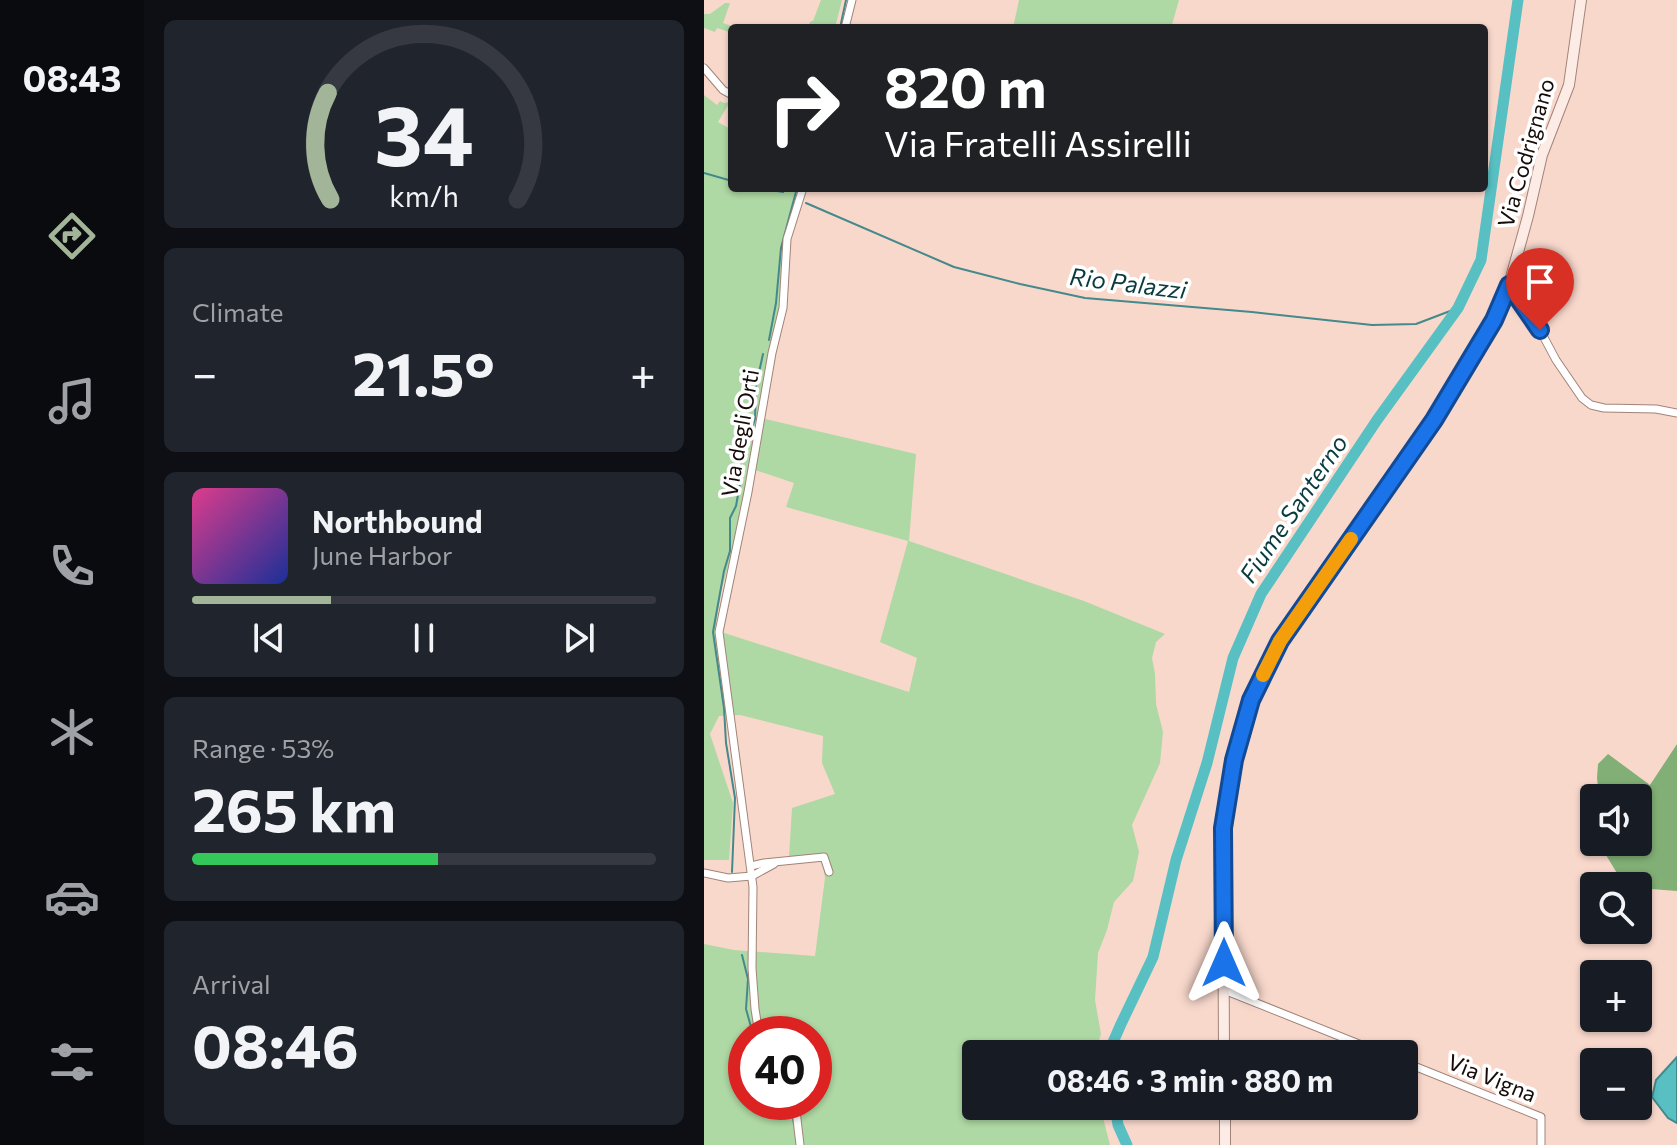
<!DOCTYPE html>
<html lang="en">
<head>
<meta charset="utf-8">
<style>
	body { margin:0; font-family:Commissioner,sans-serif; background:#20242c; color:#f1f3f6; height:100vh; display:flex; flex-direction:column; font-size:30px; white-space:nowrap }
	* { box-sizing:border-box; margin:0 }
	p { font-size:26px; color:#9ea1a6 }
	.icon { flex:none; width:44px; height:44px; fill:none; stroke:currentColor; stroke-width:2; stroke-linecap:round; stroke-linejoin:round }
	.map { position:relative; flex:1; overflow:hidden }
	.drawer { display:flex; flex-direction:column; gap:20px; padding:20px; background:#0d0f14; width:560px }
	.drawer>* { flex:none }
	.guide { position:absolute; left:24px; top:24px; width:760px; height:168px; border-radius:8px; box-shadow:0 2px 6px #0004; background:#202124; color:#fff; overflow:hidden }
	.tools { position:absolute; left:876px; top:784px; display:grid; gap:16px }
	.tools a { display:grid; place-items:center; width:72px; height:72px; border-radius:8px; background:#171b24; box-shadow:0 2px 6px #0004; font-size:40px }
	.speed { position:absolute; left:24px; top:1016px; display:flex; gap:16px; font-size:40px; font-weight:700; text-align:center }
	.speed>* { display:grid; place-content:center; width:104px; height:104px; border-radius:50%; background:#171b24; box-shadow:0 2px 6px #0004; line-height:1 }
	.speed .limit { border:12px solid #d22; background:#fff; color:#111 }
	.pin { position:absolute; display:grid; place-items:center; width:68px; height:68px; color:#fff; margin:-82px -34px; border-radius:50% 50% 50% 0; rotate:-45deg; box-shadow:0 0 8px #0007 }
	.pin .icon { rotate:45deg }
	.me { position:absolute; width:88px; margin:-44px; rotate:0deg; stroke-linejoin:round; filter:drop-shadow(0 0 6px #0008) }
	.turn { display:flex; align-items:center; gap:28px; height:168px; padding:0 24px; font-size:36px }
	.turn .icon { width:104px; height:104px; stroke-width:2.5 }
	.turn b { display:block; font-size:56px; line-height:68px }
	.big { font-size:60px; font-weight:700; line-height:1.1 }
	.drawer .widget { flex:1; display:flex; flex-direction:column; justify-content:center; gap:12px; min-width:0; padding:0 28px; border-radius:12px; background:#20242c }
	.drawer .dial { align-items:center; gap:0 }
	.dial svg { height:208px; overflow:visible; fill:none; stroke:#363941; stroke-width:7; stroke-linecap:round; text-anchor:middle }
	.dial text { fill:#f1f3f6; stroke:none }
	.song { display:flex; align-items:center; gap:24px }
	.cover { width:96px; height:96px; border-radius:12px; background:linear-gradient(135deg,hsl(330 70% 55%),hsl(230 70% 35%)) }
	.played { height:8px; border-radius:4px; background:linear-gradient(90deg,#a3b598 30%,#363941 30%) }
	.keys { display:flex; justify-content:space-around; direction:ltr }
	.heat { display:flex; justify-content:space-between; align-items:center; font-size:44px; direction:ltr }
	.charge { height:12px; border-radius:6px; background:linear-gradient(90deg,#34c759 53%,#363941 0) }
	.trip { position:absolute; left:258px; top:1040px; width:456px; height:80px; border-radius:8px; background:#171b24; box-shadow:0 2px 6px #0004; font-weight:700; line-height:80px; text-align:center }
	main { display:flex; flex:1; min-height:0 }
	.tab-bar { display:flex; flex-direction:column; width:144px; justify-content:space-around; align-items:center; background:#090b0e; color:#9ea1a6 }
	.tab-bar .icon { width:56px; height:56px }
	.tab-bar .on { color:#a3b598 }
	.tab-bar b { font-size:36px; color:#f1f3f6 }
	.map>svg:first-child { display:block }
	.green { fill:#aed8a4; fill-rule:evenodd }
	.forest { fill:#81af75 }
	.water { fill:#58bfc3; stroke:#44898b; stroke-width:2 }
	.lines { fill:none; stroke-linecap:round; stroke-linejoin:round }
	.stream { stroke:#44898b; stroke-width:2 }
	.river { stroke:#58bfc3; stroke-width:11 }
	.street-casing { stroke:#a28378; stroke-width:9 }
	.secondary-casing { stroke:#a28378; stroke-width:12 }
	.street { stroke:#fff; stroke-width:7 }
	.secondary { stroke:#fdece6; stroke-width:10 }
	.route-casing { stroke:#114b97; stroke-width:20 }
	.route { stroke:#1a73e8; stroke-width:14 }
	.slow { stroke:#f59e0b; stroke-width:14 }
	.labels { text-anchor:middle; stroke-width:7; stroke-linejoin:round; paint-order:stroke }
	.street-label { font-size:22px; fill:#160b08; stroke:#fff }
	.water-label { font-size:24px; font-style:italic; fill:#083b3d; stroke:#fff }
</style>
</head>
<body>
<main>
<nav class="tab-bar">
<b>08:43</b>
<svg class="icon on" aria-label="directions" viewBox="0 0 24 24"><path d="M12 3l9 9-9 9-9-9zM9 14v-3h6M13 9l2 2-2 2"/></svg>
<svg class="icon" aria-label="music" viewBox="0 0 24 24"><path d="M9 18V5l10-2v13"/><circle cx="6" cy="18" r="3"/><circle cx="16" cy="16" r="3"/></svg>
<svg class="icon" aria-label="phone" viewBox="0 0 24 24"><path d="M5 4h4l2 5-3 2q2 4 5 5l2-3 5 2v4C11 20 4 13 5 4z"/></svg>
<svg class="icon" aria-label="climate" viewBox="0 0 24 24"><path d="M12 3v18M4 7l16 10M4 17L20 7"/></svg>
<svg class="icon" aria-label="car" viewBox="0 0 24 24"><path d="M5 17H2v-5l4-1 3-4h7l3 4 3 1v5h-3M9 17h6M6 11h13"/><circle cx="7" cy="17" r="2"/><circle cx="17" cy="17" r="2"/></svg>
<svg class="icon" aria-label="filters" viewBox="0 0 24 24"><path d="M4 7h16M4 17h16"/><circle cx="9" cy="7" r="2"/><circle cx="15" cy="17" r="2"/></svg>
</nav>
<section class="drawer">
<div class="widget dial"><svg viewBox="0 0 100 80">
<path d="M14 69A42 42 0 1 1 86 69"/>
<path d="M14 69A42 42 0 0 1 13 28" stroke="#a3b598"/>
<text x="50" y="56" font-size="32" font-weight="700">34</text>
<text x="50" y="72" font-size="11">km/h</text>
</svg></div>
<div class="widget"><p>Climate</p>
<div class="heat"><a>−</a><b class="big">21.5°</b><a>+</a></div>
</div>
<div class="widget">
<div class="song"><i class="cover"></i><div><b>Northbound</b><p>June Harbor</p></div></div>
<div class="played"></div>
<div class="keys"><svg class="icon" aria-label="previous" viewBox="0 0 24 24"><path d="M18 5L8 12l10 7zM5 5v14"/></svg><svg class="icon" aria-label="pause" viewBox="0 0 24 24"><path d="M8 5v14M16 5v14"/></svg><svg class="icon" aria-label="next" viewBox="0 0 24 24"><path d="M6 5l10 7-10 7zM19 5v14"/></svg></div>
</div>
<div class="widget"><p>Range · 53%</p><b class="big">265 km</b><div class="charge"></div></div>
<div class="widget"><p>Arrival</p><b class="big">08:46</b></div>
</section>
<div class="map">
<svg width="973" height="1145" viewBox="0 0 973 1145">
	<rect width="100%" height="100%" fill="#f9d8cc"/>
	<g class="green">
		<path d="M 117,0 L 138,0 L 131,28 L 102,28 L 107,21 L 109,21 Z"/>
		<path d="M 315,0 L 475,0 L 467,28 L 309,28 Z"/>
		<path d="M 21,3 L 26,3 L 19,23 L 33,28 L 28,28 L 28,33 L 13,28 L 11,32 L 0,28 L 0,14 L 6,14 Z"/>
		<path d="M 0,95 L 13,105 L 16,101 L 20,103 L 26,102 L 14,122 L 28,130 L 28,188 L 93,189 L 83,230 L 79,308 L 57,418 L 212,454 L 205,541 L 380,601 L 461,634 L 452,642 L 448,658 L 451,674 L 452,704 L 459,732 L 456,763 L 428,825 L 435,852 L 429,881 L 410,902 L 403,930 L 394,953 L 391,1000 L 397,1034 L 391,1054 L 272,1054 L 272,1106 L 396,1106 L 406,1145 L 0,1145 L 0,944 L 30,950 L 111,956 L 121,878 L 118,856 L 85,857 L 88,808 L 131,794 L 118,763 L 119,736 L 36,715 L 15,716 L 6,734 L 29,803 L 25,860 L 0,860 ZM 45,468 L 90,483 L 82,507 L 204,541 L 176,642 L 213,658 L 205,692 L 11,630 L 17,592 L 29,548 ZM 42,1034 L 110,1034 L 110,1102 L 42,1102 Z"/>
	</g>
	<path class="forest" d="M 973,744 L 973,891 L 934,888 L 934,886 L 926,886 L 919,883 L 894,842 L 934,842 L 934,798 L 895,798 L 893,778 L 894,764 L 904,754 L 946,785 Z"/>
	<path class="water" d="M 973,1057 L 973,1123 L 964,1118 L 948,1097 L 952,1080 Z"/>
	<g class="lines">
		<g class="stream">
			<path d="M 136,28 L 142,0"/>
			<path d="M 0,173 L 28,181"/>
			<path d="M 56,188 L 79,192"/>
			<path d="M 102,203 L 250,267 L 316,284 L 381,298 L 548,312 L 668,325 L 712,324 L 754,308"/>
			<path d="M 65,340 L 72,303 L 77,248 L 93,188"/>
			<path d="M 28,872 L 31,798 L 22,743 L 20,708 L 9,632 L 20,571 L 26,551 L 26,518 L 32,506 L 37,478 L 37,463 L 51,419 L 52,386 L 59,354"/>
			<path d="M 38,955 L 44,979 L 42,1009 L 49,1034"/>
			<path d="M 87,1102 L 90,1124"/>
		</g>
		<g class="river">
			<path d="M 406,1054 L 406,1049 L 417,1024 L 449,957 L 472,860 L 503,763 L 529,658 L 557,594 L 673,420 L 754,308 L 777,260 L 814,0"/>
			<path d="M 411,1106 L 414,1125 L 423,1145"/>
		</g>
		<defs>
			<g id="street">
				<path d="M 141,28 L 148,0"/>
				<path d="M 0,68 L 19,90 L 28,95"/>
				<path d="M 805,285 L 836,330 L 852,360 L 878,398 L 887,405 L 900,408 L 952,409 L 973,413"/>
				<path d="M 47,866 L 60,863 L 120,857 L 125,872"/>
				<path d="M 0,873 L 24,878 L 48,876 L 70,864"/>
				<path d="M 520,990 L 680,1054"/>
				<path d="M 55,1034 L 51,1009 L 48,968 L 49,887 L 15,632 L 44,492 L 68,353 L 79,308 L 83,239 L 99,188"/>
				<path d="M 700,1062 L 837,1117 L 837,1145"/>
				<path d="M 91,1102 L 96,1145"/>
			</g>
			<g id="secondary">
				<path d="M 520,1054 L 519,828 L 530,760 L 547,700 L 576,641 L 730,420 L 790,320 L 803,292 L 824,216 L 838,155 L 865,85 L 877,0"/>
				<path d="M 521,1106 L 521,1145"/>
			</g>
		</defs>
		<use href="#street" class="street-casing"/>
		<use href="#secondary" class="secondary-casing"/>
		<use href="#street" class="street"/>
		<use href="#secondary" class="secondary"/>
	</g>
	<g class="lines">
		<defs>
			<path id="route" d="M 520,963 L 519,828 L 530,760 L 547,700 L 576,641 L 730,420 L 790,320 L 805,285 L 836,330"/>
		</defs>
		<use href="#route" class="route-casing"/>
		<use href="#route" class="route"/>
		<path class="slow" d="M 559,675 L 576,641 L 647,539"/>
	</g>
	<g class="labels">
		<g class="street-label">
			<text transform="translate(822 153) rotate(-74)" y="8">Via Codrignano</text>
			<text transform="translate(36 433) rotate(-80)" y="8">Via degli Orti</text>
			<text transform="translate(788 1078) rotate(22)" y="8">Via Vigna</text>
		</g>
		<g class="water-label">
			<text transform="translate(424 284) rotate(7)" y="8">Rio Palazzi</text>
			<text transform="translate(590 509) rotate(-56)" y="8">Fiume Santerno</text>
		</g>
	</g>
</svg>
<div class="tools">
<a><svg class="icon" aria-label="sound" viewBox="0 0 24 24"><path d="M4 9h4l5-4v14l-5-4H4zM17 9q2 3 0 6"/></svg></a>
<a><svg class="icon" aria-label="search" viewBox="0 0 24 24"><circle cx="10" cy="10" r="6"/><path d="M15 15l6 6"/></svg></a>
<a>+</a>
<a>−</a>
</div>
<div class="speed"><div class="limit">40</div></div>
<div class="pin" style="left:836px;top:330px;background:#d93025"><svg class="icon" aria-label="arrive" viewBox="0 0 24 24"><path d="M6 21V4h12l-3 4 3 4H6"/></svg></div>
<svg class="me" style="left:520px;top:963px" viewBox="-20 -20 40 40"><path d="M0-17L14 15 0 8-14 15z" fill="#1a73e8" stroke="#fff" stroke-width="4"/></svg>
<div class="trip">08:46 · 3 min · 880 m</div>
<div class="guide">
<div class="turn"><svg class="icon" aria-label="right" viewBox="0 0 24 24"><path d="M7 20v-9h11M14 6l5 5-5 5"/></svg><div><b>820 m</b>Via Fratelli Assirelli</div></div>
</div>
</div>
</main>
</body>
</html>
